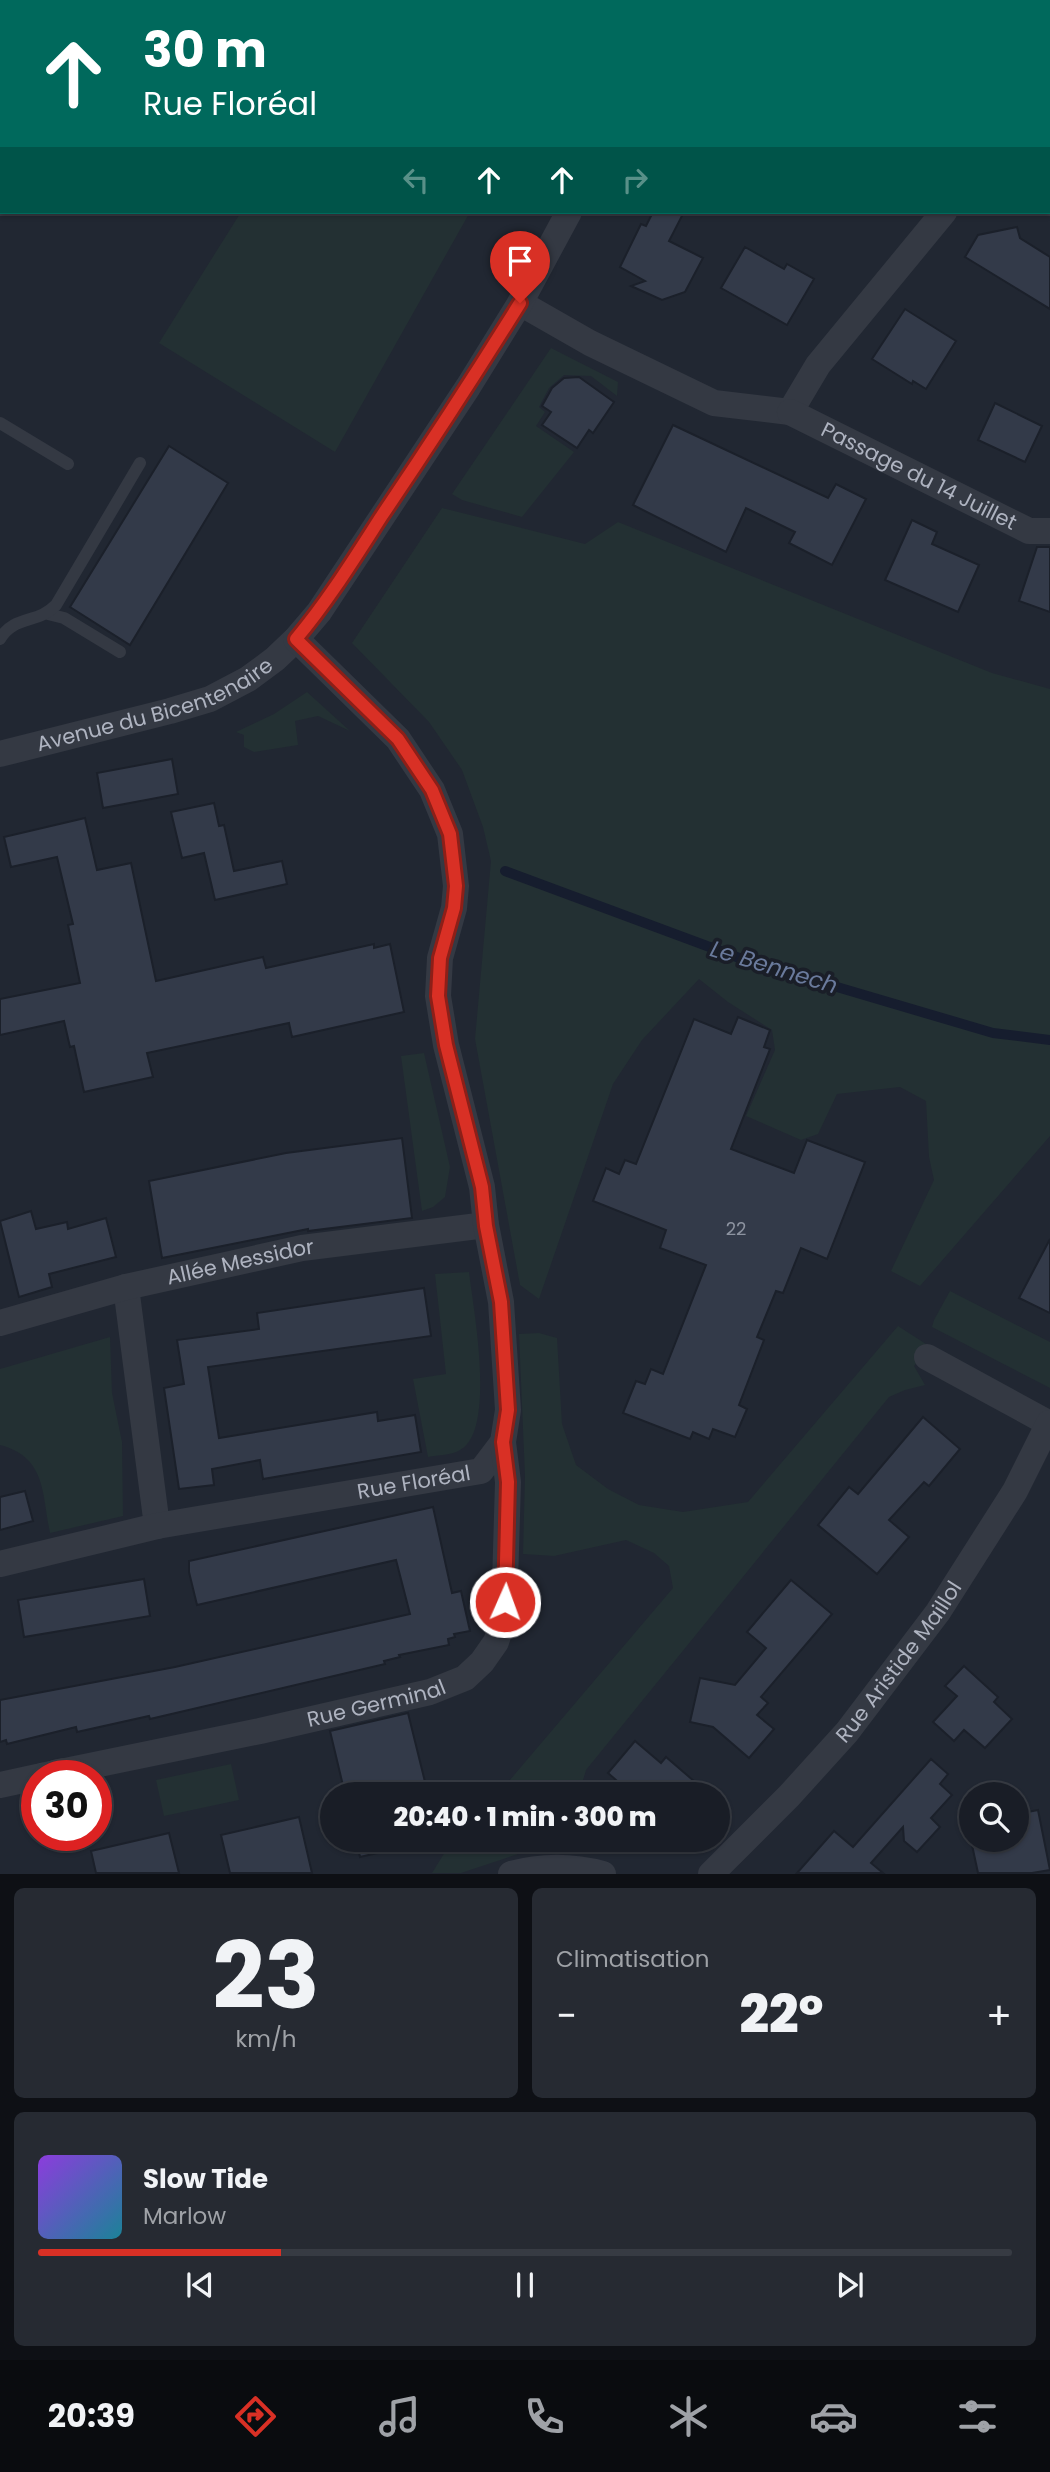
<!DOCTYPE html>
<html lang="fr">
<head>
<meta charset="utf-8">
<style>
	body { margin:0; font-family:Poppins,sans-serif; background:#262a32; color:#f1f3f6; height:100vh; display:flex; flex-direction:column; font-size:26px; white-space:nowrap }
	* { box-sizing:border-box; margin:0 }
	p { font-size:23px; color:#9fa2a7 }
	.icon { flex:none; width:38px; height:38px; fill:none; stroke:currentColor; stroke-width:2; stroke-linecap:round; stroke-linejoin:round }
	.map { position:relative; height:1874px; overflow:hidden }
	.sheet { display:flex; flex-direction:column; gap:14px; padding:14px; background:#0e1015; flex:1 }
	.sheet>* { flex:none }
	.hud { position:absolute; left:0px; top:0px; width:1050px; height:214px; box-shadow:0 2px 5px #0004,0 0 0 2px #373b43; background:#00695c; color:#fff; overflow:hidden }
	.fabs { position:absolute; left:959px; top:1782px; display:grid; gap:14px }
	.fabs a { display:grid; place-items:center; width:70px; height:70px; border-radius:50%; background:#191d26; box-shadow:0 2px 5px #0004,0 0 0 2px #373b43; font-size:35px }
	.speed { position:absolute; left:21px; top:1760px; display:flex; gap:14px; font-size:35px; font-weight:700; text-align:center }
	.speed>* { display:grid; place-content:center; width:91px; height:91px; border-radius:50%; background:#191d26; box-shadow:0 2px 5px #0004,0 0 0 2px #373b43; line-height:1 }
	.speed .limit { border:10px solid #d22; background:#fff; color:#111 }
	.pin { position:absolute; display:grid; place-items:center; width:60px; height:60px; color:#fff; margin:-72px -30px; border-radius:50% 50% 50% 0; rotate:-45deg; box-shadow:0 0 7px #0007 }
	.pin .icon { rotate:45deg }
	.me { position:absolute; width:77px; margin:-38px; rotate:2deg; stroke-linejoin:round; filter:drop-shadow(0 0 5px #0008) }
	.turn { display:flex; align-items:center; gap:24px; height:147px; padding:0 28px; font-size:32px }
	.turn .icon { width:91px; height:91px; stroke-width:2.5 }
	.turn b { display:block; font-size:49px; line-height:60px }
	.lanes { display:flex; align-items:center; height:66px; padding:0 28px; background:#0003; justify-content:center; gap:35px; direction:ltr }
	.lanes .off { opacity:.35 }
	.big { font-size:52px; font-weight:800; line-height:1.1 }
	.sheet .card { flex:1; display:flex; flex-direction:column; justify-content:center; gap:10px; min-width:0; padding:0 24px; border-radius:10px; background:#262a32 }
	.sheet .dial { align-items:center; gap:0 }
	.dial b { font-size:91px; line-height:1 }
	.song { display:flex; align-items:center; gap:21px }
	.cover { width:84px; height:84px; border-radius:10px; background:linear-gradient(135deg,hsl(270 70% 55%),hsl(190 70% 35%)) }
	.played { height:7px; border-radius:4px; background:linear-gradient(90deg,#d93025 25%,#373b43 25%) }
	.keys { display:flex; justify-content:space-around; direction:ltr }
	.heat { display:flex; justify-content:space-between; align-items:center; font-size:38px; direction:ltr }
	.sheet .tiles { flex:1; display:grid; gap:14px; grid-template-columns:1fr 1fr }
	.card:last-child { grid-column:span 2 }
	.trip { position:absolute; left:320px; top:1782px; width:410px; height:70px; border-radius:35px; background:#191d26; box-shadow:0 2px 5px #0004,0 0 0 2px #373b43; font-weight:800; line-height:70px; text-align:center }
	.tab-bar { display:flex; height:112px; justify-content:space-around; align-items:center; background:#0a0c0f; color:#9fa2a7 }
	.tab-bar .icon { width:49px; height:49px }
	.tab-bar .active { color:#d93025 }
	.tab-bar b { font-size:32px; color:#f1f3f6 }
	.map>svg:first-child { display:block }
	.green { fill:#233033 }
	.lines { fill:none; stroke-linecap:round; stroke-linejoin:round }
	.stream { stroke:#161d2e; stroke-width:10 }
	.building { fill:#333a49; stroke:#1b202a; stroke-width:2 }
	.lane { stroke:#343943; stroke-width:12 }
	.street { stroke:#343943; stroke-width:26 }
	.route-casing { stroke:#8d1f18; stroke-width:18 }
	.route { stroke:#d93025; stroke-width:12 }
	.labels { text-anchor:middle; stroke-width:7; stroke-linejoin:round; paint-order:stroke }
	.number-label { font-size:18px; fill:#8d93a0 }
	.street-label { font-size:21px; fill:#aeb3c0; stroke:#1a1e28 }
	.water-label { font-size:23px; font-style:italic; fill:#6a7a9c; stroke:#1a1e28 }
</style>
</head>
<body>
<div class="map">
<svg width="1050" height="1874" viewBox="0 0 1050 1874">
	<rect width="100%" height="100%" fill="#212732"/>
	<g class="green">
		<path d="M 234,0 L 471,0 L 474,2 L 237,2 Z"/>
		<path d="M 241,212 L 470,212 L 335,452 L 159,343 Z"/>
		<path d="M 551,348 L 618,382 L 617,396 L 591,376 L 564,375 L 549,388 L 539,407 L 545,412 L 536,426 L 574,452 L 522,517 L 462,500 L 452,494 Z"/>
		<path d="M 442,508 L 585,544 L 618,522 L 992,673 L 1050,689 L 1050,1136 L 920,1286 L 891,1271 L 934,1180 L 929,1157 L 926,1101 L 900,1087 L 837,1094 L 818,1134 L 801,1140 L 746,1116 L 775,1050 L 772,1030 L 728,1002 L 699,979 L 642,1040 L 613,1084 L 539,1299 L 520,1285 L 475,1039 L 491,861 L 483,827 L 462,770 L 429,722 L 352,643 Z"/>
		<path d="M 307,692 L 350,731 L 318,716 L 295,721 L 298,745 L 254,752 L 244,747 L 244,735 L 236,732 L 274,714 Z"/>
		<path d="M 424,1053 L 450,1167 L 445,1197 L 433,1207 L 422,1211 L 401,1056 Z"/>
		<path d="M 469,1272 C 473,1307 497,1431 460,1450 C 452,1455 438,1455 428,1457 L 413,1379 L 446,1374 L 435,1274 Z"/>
		<path d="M 950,1291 L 1050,1342 L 1050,1388 L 932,1327 L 934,1320 Z"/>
		<path d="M 898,1326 L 929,1346 L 914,1366 L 925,1385 L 905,1390 L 889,1397 L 586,1770 L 579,1794 L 498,1794 L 673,1588 L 669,1566 L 654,1553 L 626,1540 L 554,1556 L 523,1554 L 525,1476 L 519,1334 L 539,1333 L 557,1338 L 562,1424 L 576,1465 L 608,1489 L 639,1505 L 683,1512 L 748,1502 Z"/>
		<path d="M 110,1337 L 112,1393 L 122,1442 L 123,1516 L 50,1533 C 42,1493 46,1457 0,1445 L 0,1369 Z"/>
		<path d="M 231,1764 L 239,1800 L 164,1816 L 156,1780 Z"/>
		<path d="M 456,1839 L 591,1839 L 593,1844 L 518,1854 L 461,1873 L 432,1873 L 445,1852 Z"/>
	</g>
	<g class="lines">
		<path class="stream" d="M 505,871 L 742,959 L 993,1033 L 1050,1040"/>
	</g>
	<g class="building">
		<path d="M 653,212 L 684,212 L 669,241 L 703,258 L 685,292 L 662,300 L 631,286 L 645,281 L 620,267 L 641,224 L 646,226 Z"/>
		<path d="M 1017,227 L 1020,238 L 1050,257 L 1050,309 L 965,257 L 978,235 Z"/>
		<path d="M 745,247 L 784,269 L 787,264 L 814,279 L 787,325 L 721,288 Z"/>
		<path d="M 905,309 L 956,341 L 926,389 L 913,381 L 912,384 L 872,359 Z"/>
		<path d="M 579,377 L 614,402 L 593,433 L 589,430 L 577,448 L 542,425 L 551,412 L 542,406 L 552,388 L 564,378 Z"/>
		<path d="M 995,403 L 1042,426 L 1025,462 L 978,440 Z"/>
		<path d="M 673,425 L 828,498 L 836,484 L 866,499 L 832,565 L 789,543 L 795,532 L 746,508 L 726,552 L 633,505 Z"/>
		<path d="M 169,446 L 228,483 L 130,645 L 70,607 Z"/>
		<path d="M 912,520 L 937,532 L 932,544 L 979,565 L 958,612 L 885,580 Z"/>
		<path d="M 1037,547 L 1050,547 L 1050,612 L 1019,601 Z"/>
		<path d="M 172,759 L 178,794 L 103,808 L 97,773 Z"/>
		<path d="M 214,803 L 219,826 L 224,825 L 234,871 L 282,861 L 287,884 L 215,900 L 204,853 L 182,858 L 171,812 Z"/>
		<path d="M 85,818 L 97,870 L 131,863 L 156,981 L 263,957 L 266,968 L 374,944 L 374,948 L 390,944 L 404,1012 L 292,1037 L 289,1023 L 147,1053 L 153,1077 L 84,1092 L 74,1046 L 70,1047 L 64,1021 L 0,1035 L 0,999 L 80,983 L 68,925 L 73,924 L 57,857 L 11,867 L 4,837 Z"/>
		<path d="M 738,1017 L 770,1030 L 764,1047 L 770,1049 L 731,1149 L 794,1173 L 807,1140 L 865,1162 L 827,1259 L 801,1248 L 783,1293 L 776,1291 L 757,1337 L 764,1340 L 739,1405 L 747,1409 L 735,1437 L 713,1429 L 709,1439 L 693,1432 L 690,1439 L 623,1413 L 636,1381 L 645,1384 L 651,1369 L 663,1374 L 706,1265 L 660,1248 L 666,1230 L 593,1201 L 606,1168 L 619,1174 L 625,1160 L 636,1164 L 694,1019 L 731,1034 Z"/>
		<path d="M 402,1138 L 412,1218 L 308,1231 L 308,1229 L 162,1258 L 149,1181 L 286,1153 Z"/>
		<path d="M 31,1211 L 36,1229 L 67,1222 L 68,1229 L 106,1218 L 116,1257 L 49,1274 L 52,1287 L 19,1297 L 0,1221 Z"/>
		<path d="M 1050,1239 L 1050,1313 L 1019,1298 Z"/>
		<path d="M 424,1288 L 431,1336 L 208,1367 L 219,1438 L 377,1412 L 378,1421 L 415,1415 L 421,1452 L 263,1479 L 260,1460 L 212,1469 L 214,1485 L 179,1489 L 164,1388 L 184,1384 L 177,1340 L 259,1329 L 257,1313 Z"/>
		<path d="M 923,1417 L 960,1449 L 929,1486 L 924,1482 L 889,1520 L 909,1537 L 877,1574 L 818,1525 L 849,1487 L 858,1494 Z"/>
		<path d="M 25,1491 L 33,1521 L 0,1530 L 0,1497 Z"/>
		<path d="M 433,1507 L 452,1593 L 461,1591 L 470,1631 L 454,1634 L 455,1637 L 448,1639 L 449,1645 L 399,1655 L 400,1657 L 384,1661 L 385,1664 L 150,1719 L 149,1716 L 77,1732 L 76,1727 L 7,1744 L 6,1740 L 0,1742 L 0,1700 L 175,1667 L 410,1614 L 396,1560 L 197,1605 L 189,1572 L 189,1561 Z"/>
		<path d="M 144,1579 L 150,1616 L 24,1637 L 18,1600 Z"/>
		<path d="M 791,1580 L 832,1614 L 761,1697 L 768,1703 L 757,1715 L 774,1729 L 749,1758 L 713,1727 L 690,1722 L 700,1678 L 735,1685 L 766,1648 L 747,1632 Z"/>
		<path d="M 964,1666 L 998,1697 L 994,1702 L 1012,1719 L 985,1748 L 964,1730 L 954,1741 L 933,1722 L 957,1696 L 945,1686 Z"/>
		<path d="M 408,1713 L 428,1794 L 345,1794 L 330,1731 Z"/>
		<path d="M 635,1741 L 661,1763 L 666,1757 L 709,1794 L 632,1794 L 608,1773 Z"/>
		<path d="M 931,1759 L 948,1774 L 940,1784 L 952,1795 L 931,1818 L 940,1827 L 917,1852 L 904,1841 L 903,1827 L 871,1863 L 883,1873 L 797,1873 L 834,1831 L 853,1847 Z"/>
		<path d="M 1038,1810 L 1050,1870 L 1032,1873 L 978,1873 L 972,1845 L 1000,1839 L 1017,1839 L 1017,1814 Z"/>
		<path d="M 299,1817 L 312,1873 L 230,1873 L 221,1835 Z"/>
		<path d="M 169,1833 L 179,1873 L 96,1873 L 91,1851 Z"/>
		<path d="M 356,1839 L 437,1839 L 360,1857 Z"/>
	</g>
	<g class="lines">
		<g class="lane">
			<path d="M 200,0 L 203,2"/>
			<path d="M 0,423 L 68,464"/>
			<path d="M 48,614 L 64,618 L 120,652"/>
			<path d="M 0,639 C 14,615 38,624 56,605 L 140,463"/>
		</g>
		<g class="street">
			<path d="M 668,2 L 669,0"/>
			<path d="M 1048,81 L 1050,83"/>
			<path d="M 520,303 L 590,343 L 714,403 L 790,412 L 818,365 L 944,212"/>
			<path id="s1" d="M 790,412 L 1029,531 L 1050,531"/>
			<path id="s2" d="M 0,754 L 170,711 L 210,699 L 248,679 L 275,659 L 296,639 L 319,612 L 468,387 L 520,303 L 569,212"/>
			<path d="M 126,1287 L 157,1526"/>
			<path id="s3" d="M 0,1323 L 126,1287 L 302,1248 L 486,1225"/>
			<path d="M 927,1357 L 1050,1424"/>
			<path id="s4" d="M 0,1564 L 157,1526 L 481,1471 L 503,1442 L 508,1410 L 501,1302 L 486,1225 L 482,1187 L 446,1045 L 438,996 L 440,958 L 454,908 L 456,886 L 450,834 L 432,790 L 398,739 L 296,639"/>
			<path id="s5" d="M 41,1776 L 260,1731 L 430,1692 L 465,1678 L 482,1662 L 496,1642 L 504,1618 L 508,1482 L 503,1442"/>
			<path d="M 0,1785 L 37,1777"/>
			<path d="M 511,1874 C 540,1866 573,1866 603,1874"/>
			<path id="s6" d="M 711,1874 L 789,1796 L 847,1732 L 938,1612 L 1015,1491 L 1049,1423"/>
		</g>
	</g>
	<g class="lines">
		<defs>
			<path id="route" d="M 505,1602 L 508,1482 L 503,1442 L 508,1410 L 501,1302 L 486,1226 L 482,1187 L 446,1045 L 438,996 L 440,958 L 454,908 L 456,886 L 450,834 L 432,790 L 398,739 L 296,639 C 328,601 354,559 381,517 C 429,446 475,375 520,303"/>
		</defs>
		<use href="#route" class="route-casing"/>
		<use href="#route" class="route"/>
	</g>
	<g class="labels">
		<g class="number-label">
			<text x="736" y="1235">22</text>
		</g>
		<g class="street-label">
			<text dy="7" stroke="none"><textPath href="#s1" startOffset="144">Passage du 14 Juillet</textPath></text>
			<text dy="7" stroke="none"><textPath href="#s2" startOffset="163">Avenue du Bicentenaire</textPath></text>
			<text dy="7" stroke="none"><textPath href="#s3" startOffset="248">Allée Messidor</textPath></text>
			<text dy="7" stroke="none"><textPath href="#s4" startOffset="422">Rue Floréal</textPath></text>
			<text dy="7" stroke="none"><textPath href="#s6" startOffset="284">Rue Aristide Maillol</textPath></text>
			<text dy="7" stroke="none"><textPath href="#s5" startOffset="343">Rue Germinal</textPath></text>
		</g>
		<g class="water-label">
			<text transform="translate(774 967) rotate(17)" y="8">Le Bennech</text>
		</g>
	</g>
</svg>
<div class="fabs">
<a><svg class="icon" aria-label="search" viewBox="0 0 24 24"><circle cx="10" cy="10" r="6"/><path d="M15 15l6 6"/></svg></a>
</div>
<div class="speed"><div class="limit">30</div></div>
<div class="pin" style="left:520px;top:303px;background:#d93025"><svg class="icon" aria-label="arrive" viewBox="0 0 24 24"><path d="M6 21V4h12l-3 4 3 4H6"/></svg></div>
<svg class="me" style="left:505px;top:1602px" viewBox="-20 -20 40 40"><circle r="17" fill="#d93025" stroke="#fff" stroke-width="3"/><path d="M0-11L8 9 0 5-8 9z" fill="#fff"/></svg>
<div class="trip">20:40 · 1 min · 300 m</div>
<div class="hud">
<div class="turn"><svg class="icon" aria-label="ahead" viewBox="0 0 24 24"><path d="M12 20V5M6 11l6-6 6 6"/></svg><div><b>30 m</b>Rue Floréal</div></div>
<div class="lanes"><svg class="icon off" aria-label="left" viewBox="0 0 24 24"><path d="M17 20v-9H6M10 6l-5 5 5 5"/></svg><svg class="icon" aria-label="ahead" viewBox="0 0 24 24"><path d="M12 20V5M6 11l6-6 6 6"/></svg><svg class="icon" aria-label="ahead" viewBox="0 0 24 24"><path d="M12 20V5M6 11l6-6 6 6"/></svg><svg class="icon off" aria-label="right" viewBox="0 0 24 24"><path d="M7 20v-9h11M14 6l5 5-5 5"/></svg></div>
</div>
</div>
<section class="sheet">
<div class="tiles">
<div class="card dial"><b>23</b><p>km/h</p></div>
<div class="card"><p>Climatisation</p>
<div class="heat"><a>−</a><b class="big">22°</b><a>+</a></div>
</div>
<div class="card">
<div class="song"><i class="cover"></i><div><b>Slow Tide</b><p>Marlow</p></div></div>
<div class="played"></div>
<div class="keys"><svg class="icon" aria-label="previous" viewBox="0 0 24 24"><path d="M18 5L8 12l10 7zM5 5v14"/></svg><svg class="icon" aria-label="pause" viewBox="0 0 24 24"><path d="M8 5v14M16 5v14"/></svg><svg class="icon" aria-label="next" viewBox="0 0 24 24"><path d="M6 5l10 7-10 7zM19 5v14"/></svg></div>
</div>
</div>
</section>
<nav class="tab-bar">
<b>20:39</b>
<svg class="icon active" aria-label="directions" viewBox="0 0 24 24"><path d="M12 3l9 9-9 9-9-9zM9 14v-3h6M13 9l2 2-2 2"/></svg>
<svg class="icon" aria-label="music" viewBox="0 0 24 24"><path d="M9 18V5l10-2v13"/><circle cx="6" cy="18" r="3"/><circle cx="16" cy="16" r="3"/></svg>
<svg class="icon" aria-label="phone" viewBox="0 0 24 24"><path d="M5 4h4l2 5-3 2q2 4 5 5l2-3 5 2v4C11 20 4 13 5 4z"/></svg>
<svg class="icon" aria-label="climate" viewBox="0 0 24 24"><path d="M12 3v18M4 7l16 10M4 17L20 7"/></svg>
<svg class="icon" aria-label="car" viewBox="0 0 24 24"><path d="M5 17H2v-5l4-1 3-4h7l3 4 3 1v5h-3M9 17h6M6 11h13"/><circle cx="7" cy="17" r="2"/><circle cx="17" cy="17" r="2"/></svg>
<svg class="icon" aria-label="filters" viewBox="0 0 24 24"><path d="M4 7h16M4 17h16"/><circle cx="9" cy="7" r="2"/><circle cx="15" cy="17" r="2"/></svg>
</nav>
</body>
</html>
